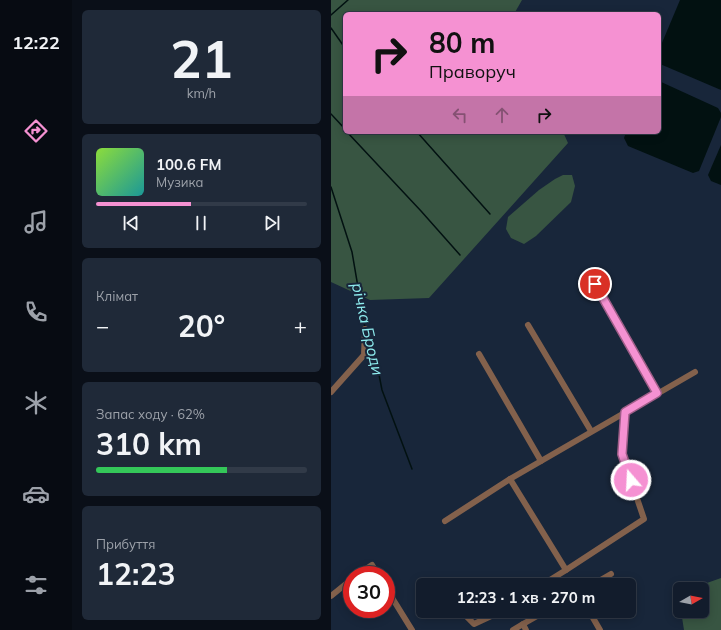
<!DOCTYPE html>
<html lang="uk">
<head>
<meta charset="utf-8">
<style>
	body { margin:0; font-family:Mulish,sans-serif; background:#1f2938; color:#f1f3f6; height:100vh; display:flex; flex-direction:column; font-size:15px; white-space:nowrap }
	* { box-sizing:border-box; margin:0 }
	p { font-size:13px; color:#9ca1a9 }
	.icon { flex:none; width:22px; height:22px; fill:none; stroke:currentColor; stroke-width:2; stroke-linecap:round; stroke-linejoin:round }
	.map { position:relative; flex:1; overflow:hidden }
	.details { display:flex; flex-direction:column; gap:10px; padding:10px; background:#0a0f18; width:259px }
	.details>* { flex:none }
	.guide { position:absolute; left:12px; top:12px; width:318px; height:122px; border-radius:6px; box-shadow:0 2px 10px #0003,0 0 0 1px #313a48; background:#f591d2; color:#111; overflow:hidden }
	.needle { width:26px; rotate:81deg }
	.buttons { position:absolute; left:342px; top:582px; display:grid; gap:8px }
	.buttons a { display:grid; place-items:center; width:36px; height:36px; border-radius:6px; background:#121c2c; box-shadow:0 2px 10px #0003,0 0 0 1px #313a48; font-size:20px }
	.speed { position:absolute; left:12px; top:566px; display:flex; gap:8px; font-size:20px; font-weight:700; text-align:center }
	.speed>* { display:grid; place-content:center; width:52px; height:52px; border-radius:50%; background:#121c2c; box-shadow:0 2px 10px #0003,0 0 0 1px #313a48; line-height:1 }
	.speed .limit { border:6px solid #d22; background:#fff; color:#111 }
	.pin { position:absolute; display:grid; place-items:center; width:34px; height:34px; color:#fff; margin:-17px; border:2px solid #fff; border-radius:50%; box-shadow:0 1px 4px #0007 }
	.me { position:absolute; width:44px; margin:-22px; rotate:341deg; stroke-linejoin:round; filter:drop-shadow(0 0 3px #0008) }
	.turn { display:flex; align-items:center; gap:14px; height:84px; padding:0 20px; font-size:18px }
	.turn .icon { width:52px; height:52px; stroke-width:2.5 }
	.turn b { display:block; font-size:28px; line-height:34px }
	.lanes { display:flex; align-items:center; height:38px; padding:0 20px; background:#0003; justify-content:center; gap:20px; direction:ltr }
	.lanes .off { opacity:.35 }
	.big { font-size:30px; font-weight:700; line-height:1.1 }
	.details .tile { flex:1; display:flex; flex-direction:column; justify-content:center; gap:6px; min-width:0; padding:0 14px; border-radius:6px; background:#1f2938 }
	.details .dial { align-items:center; gap:0 }
	.dial b { font-size:52px; line-height:1 }
	.song { display:flex; align-items:center; gap:12px }
	.cover { width:48px; height:48px; border-radius:6px; background:linear-gradient(135deg,hsl(90 70% 55%),hsl(180 70% 35%)) }
	.played { height:4px; border-radius:2px; background:linear-gradient(90deg,#f591d2 45%,#313a48 45%) }
	.keys { display:flex; justify-content:space-around; direction:ltr }
	.heat { display:flex; justify-content:space-between; align-items:center; font-size:22px; direction:ltr }
	.charge { height:6px; border-radius:3px; background:linear-gradient(90deg,#34c759 62%,#313a48 0) }
	.trip { position:absolute; left:85px; top:578px; width:220px; height:40px; border-radius:6px; background:#121c2c; box-shadow:0 2px 10px #0003,0 0 0 1px #313a48; font-weight:700; line-height:40px; text-align:center }
	main { display:flex; flex:1; min-height:0 }
	.menu { display:flex; flex-direction:column; width:72px; justify-content:space-around; align-items:center; background:#070b12; color:#9ca1a9 }
	.menu .icon { width:28px; height:28px }
	.menu .current { color:#f591d2 }
	.menu b { font-size:18px; color:#f1f3f6 }
	.map>svg:first-child { display:block }
	.green { fill:#385542 }
	.water { fill:#021111 }
	.lines { fill:none; stroke-linecap:round; stroke-linejoin:round }
	.stream { stroke:#021111; stroke-width:1.5 }
	.minor { stroke:#83614c; stroke-width:6 }
	.route-casing { stroke:#9f5e88; stroke-width:10 }
	.route { stroke:#f591d2; stroke-width:7 }
	.labels { text-anchor:middle; stroke-width:4; stroke-linejoin:round; paint-order:stroke }
	.water-label { font-size:16px; font-style:italic; fill:#8eecee; stroke:#18263a }
</style>
</head>
<body>
<main>
<nav class="menu">
<b>12:22</b>
<svg class="icon current" aria-label="directions" viewBox="0 0 24 24"><path d="M12 3l9 9-9 9-9-9zM9 14v-3h6M13 9l2 2-2 2"/></svg>
<svg class="icon" aria-label="music" viewBox="0 0 24 24"><path d="M9 18V5l10-2v13"/><circle cx="6" cy="18" r="3"/><circle cx="16" cy="16" r="3"/></svg>
<svg class="icon" aria-label="phone" viewBox="0 0 24 24"><path d="M5 4h4l2 5-3 2q2 4 5 5l2-3 5 2v4C11 20 4 13 5 4z"/></svg>
<svg class="icon" aria-label="climate" viewBox="0 0 24 24"><path d="M12 3v18M4 7l16 10M4 17L20 7"/></svg>
<svg class="icon" aria-label="car" viewBox="0 0 24 24"><path d="M5 17H2v-5l4-1 3-4h7l3 4 3 1v5h-3M9 17h6M6 11h13"/><circle cx="7" cy="17" r="2"/><circle cx="17" cy="17" r="2"/></svg>
<svg class="icon" aria-label="filters" viewBox="0 0 24 24"><path d="M4 7h16M4 17h16"/><circle cx="9" cy="7" r="2"/><circle cx="15" cy="17" r="2"/></svg>
</nav>
<section class="details">
<div class="tile dial"><b>21</b><p>km/h</p></div>
<div class="tile">
<div class="song"><i class="cover"></i><div><b>100.6 FM</b><p>Музика</p></div></div>
<div class="played"></div>
<div class="keys"><svg class="icon" aria-label="previous" viewBox="0 0 24 24"><path d="M18 5L8 12l10 7zM5 5v14"/></svg><svg class="icon" aria-label="pause" viewBox="0 0 24 24"><path d="M8 5v14M16 5v14"/></svg><svg class="icon" aria-label="next" viewBox="0 0 24 24"><path d="M6 5l10 7-10 7zM19 5v14"/></svg></div>
</div>
<div class="tile"><p>Клімат</p>
<div class="heat"><a>−</a><b class="big">20°</b><a>+</a></div>
</div>
<div class="tile"><p>Запас ходу · 62%</p><b class="big">310 km</b><div class="charge"></div></div>
<div class="tile"><p>Прибуття</p><b class="big">12:23</b></div>
</section>
<div class="map">
<svg width="390" height="630" viewBox="0 0 390 630">
	<rect width="100%" height="100%" fill="#18263a"/>
	<g class="green">
		<path d="M 0,0 L 191,0 L 183,14 L 14,14 L 14,132 L 232,132 L 237,143 L 98,298 L 39,300 L 0,282 Z"/>
		<path d="M 232,175 L 241,175 L 244,186 L 240,202 L 205,236 L 193,244 L 180,238 L 175,229 L 177,217 L 208,190 L 224,179 Z"/>
		<path d="M 390,578 L 390,630 L 353,630 L 350,611 L 371,611 L 371,589 L 359,589 Z"/>
	</g>
	<g class="water">
		<path d="M 349,0 L 390,0 L 390,90 L 329,64 L 328,50 Z"/>
		<path d="M 328,81 L 387,108 L 390,113 L 390,117 L 368,171 L 362,173 L 297,146 L 293,138 L 295,132 L 328,132 Z"/>
		<path d="M 390,145 L 390,185 L 380,181 L 377,175 Z"/>
	</g>
	<g class="lines">
		<g class="stream">
			<path d="M 0,15 L 17,0"/>
			<path d="M 0,28 L 14,48"/>
			<path d="M 0,114 L 14,129"/>
			<path d="M 16,132 L 90,211 L 129,255"/>
			<path d="M 86,132 L 159,214"/>
			<path d="M 0,187 L 21,252 L 34,328"/>
			<path d="M 36,335 L 44,354 L 51,390 L 81,469"/>
		</g>
		<g class="minor">
			<path d="M 264,284 L 326,393"/>
			<path d="M 197,325 L 260,431"/>
			<path d="M 148,354 L 210,461"/>
			<path d="M 0,392 L 33,355 L 34,329"/>
			<path d="M 179,479 L 364,372"/>
			<path d="M 114,521 L 179,479 L 235,570 L 211,585"/>
			<path d="M 235,570 L 313,519 L 291,454 L 294,412"/>
			<path d="M 26,575 L 41,565 L 47,575"/>
			<path d="M 261,585 L 280,574"/>
			<path d="M 55,588 L 81,630"/>
			<path d="M 0,596 L 21,579"/>
			<path d="M 258,611 L 269,630"/>
			<path d="M 133,614 L 143,624 L 171,611"/>
			<path d="M 192,624 L 215,611"/>
			<path d="M 182,630 L 192,624 L 195,630"/>
		</g>
	</g>
	<g class="lines">
		<defs>
			<path id="route" d="M 264,284 L 326,393 L 294,412 L 291,454 L 300,480"/>
		</defs>
		<use href="#route" class="route-casing"/>
		<use href="#route" class="route"/>
	</g>
	<g class="labels">
		<g class="water-label">
			<text transform="translate(37 329) rotate(77)" y="6">річка Броди</text>
		</g>
	</g>
</svg>
<div class="buttons">
<a><svg class="needle" viewBox="-14 -14 28 28"><path d="M0-13l5 13h-10z" fill="#e53935"/><path d="M0 13l5-13h-10z" fill="#9ca1a9"/></svg></a>
</div>
<div class="speed"><div class="limit">30</div></div>
<div class="pin" style="left:264px;top:284px;background:#d93025"><svg class="icon" aria-label="arrive" viewBox="0 0 24 24"><path d="M6 21V4h12l-3 4 3 4H6"/></svg></div>
<svg class="me" style="left:300px;top:480px" viewBox="-20 -20 40 40"><circle r="17" fill="#f591d2" stroke="#fff" stroke-width="3"/><path d="M0-11L8 9 0 5-8 9z" fill="#fff"/></svg>
<div class="trip">12:23 · 1 хв · 270 m</div>
<div class="guide">
<div class="turn"><svg class="icon" aria-label="right" viewBox="0 0 24 24"><path d="M7 20v-9h11M14 6l5 5-5 5"/></svg><div><b>80 m</b>Праворуч</div></div>
<div class="lanes"><svg class="icon off" aria-label="left" viewBox="0 0 24 24"><path d="M17 20v-9H6M10 6l-5 5 5 5"/></svg><svg class="icon off" aria-label="ahead" viewBox="0 0 24 24"><path d="M12 20V5M6 11l6-6 6 6"/></svg><svg class="icon" aria-label="right" viewBox="0 0 24 24"><path d="M7 20v-9h11M14 6l5 5-5 5"/></svg></div>
</div>
</div>
</main>
</body>
</html>
